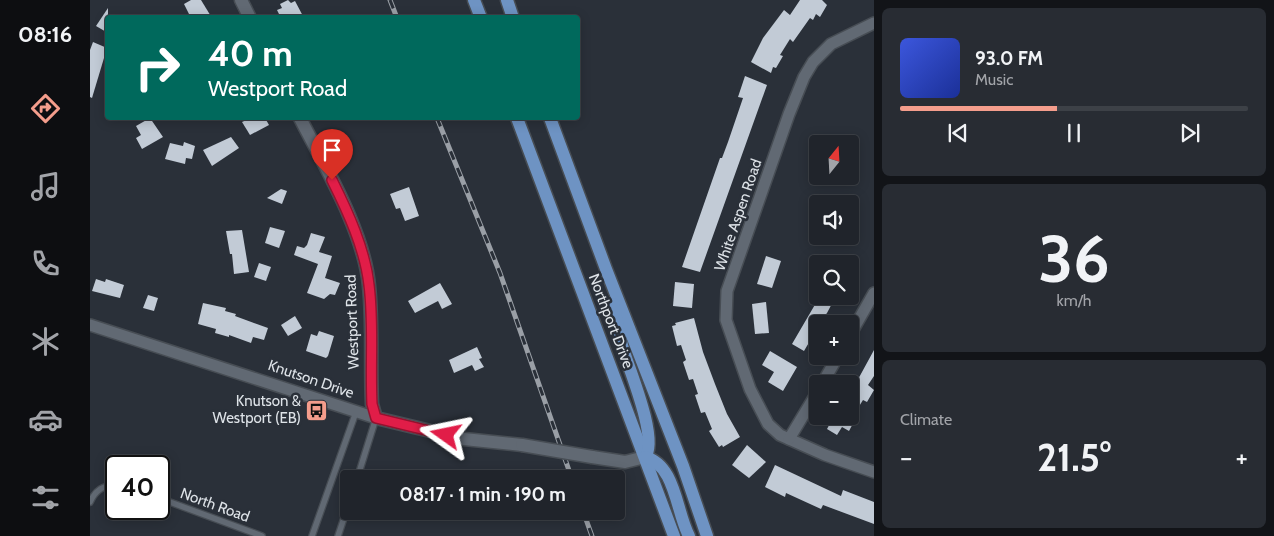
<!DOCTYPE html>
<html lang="en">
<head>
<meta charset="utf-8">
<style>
	body { margin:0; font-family:Cabin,sans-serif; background:#282c33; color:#f1f3f6; height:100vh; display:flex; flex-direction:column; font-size:19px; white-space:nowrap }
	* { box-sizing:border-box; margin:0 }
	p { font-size:16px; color:#a2a4a9 }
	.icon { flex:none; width:28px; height:28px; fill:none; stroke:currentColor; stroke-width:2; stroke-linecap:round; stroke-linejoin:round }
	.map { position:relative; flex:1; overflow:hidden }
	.side { display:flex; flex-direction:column; gap:8px; padding:8px; background:#121418; width:400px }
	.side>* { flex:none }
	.top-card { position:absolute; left:15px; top:15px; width:475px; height:105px; border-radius:5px; box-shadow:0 2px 12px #0003,0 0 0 1px #3d4147; background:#00695c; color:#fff; overflow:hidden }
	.needle { width:32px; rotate:18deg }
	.fabs { position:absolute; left:719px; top:135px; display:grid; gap:10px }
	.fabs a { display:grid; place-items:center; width:50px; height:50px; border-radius:5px; background:#20242b; box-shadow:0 2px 12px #0003,0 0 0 1px #3d4147; font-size:25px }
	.speed { position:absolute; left:15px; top:455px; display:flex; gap:10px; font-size:25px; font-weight:700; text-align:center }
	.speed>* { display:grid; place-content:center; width:65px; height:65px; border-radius:50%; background:#20242b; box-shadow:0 2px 12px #0003,0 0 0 1px #3d4147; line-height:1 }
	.speed .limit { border:2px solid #111; border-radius:8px; background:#fff; color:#111 }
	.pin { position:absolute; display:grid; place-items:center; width:42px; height:42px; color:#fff; margin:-51px -21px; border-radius:50% 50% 50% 0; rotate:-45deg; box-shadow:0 0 5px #0007 }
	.pin .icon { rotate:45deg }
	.me { position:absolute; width:55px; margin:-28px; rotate:282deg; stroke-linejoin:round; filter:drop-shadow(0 0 4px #0008) }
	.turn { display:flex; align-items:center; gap:18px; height:105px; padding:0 20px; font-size:22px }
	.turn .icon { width:65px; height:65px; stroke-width:2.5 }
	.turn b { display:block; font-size:35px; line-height:42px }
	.big { font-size:38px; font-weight:700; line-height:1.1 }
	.side .widget { flex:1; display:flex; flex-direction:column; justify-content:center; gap:8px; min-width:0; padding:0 18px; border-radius:8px; background:#282c33 }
	.side .dial { align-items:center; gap:0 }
	.dial b { font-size:65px; line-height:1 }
	.song { display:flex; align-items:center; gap:15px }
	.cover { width:60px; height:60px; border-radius:8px; background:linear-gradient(135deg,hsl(230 70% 55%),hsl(230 70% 35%)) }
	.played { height:5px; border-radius:2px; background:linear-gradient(90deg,#f49d8c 45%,#3d4147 45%) }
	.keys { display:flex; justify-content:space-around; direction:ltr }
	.heat { display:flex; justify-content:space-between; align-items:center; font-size:28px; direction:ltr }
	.trip { position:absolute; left:250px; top:470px; width:285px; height:50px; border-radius:5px; background:#20242b; box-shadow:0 2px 12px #0003,0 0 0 1px #3d4147; font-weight:700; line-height:50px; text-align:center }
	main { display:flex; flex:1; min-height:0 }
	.menu { display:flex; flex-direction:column; width:90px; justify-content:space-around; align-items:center; background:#0d0e11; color:#a2a4a9 }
	.menu .icon { width:35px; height:35px }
	.menu .selected { color:#f49d8c }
	.menu b { font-size:22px; color:#f1f3f6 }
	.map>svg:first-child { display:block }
	.building { fill:#c2cbd6 }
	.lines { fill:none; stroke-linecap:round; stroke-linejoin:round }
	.service-casing { stroke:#474d54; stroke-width:8 }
	.minor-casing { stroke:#474d54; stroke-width:14 }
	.tertiary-casing { stroke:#474d54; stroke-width:15 }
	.primary-casing { stroke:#474d54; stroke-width:15 }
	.service { stroke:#616973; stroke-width:5.5 }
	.minor { stroke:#616973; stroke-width:11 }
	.tertiary { stroke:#616973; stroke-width:12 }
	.primary { stroke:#6e93c3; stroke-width:12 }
	.rail-casing { stroke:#9a9fa6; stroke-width:5 }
	.rail { stroke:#2a3039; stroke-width:3; stroke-dasharray:9; stroke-linecap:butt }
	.tertiary-bridge-casing { stroke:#474d54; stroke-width:15; stroke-linecap:butt }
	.tertiary-bridge { stroke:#616973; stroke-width:12 }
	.route-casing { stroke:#92132f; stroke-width:12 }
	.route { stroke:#e11d48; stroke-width:9 }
	.labels { text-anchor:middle; stroke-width:5; stroke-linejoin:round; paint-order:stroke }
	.street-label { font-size:15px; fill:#dee3e8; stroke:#2a3039 }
	.poi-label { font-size:15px; fill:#dee3e8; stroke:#2a3039; text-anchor:end }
</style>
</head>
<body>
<main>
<nav class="menu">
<b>08:16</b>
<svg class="icon selected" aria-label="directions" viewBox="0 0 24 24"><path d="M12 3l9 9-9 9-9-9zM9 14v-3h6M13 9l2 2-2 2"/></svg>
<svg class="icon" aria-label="music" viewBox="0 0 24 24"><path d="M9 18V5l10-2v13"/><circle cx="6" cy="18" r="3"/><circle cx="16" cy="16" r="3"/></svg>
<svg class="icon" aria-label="phone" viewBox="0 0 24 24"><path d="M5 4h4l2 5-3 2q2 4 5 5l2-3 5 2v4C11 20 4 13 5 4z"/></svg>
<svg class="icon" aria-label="climate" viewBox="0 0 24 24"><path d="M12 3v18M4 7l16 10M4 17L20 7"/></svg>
<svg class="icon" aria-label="car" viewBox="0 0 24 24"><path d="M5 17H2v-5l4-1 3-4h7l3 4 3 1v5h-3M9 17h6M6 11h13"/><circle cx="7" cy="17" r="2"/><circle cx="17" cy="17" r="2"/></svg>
<svg class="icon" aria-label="filters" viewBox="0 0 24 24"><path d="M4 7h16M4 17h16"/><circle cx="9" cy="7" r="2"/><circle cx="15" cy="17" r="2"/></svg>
</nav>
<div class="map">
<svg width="784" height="536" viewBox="0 0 784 536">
	<rect width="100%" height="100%" fill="#2a3039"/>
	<g class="building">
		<path d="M 101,0 L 111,0 L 122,18 L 101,18 L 94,4 Z"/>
		<path d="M 198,0 L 201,3 L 205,1 L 214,18 L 191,18 L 187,10 L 192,8 L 190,4 Z"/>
		<path d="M 710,0 L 732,0 L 737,5 L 730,17 L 726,14 L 723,20 L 720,18 L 703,42 L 700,39 L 690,55 L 693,56 L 686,68 L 683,67 L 681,73 L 661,62 L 673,38 L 694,10 L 700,15 Z"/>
		<path d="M 18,8 L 18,33 L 6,26 Z"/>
		<path d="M 3,42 L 17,48 L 2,98 L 0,97 L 0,50 Z"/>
		<path d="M 655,76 L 677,85 L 610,272 L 592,267 L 630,158 L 632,158 L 638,142 L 653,98 L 648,97 Z"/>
		<path d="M 60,118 L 73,137 L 52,149 L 46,138 L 51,135 L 46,126 Z"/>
		<path d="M 161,118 L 175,118 L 179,125 L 160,135 L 152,122 Z"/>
		<path d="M 141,137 L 149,148 L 122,166 L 113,150 Z"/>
		<path d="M 94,142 L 105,146 L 102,159 L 96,158 L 95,164 L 75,159 L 80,143 L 93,146 Z"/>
		<path d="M 319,187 L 329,216 L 315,221 L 310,208 L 306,209 L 300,194 Z"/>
		<path d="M 191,189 L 197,191 L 192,204 L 177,198 Z"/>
		<path d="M 180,227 L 195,231 L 189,248 L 175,243 Z"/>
		<path d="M 152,230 L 159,272 L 144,274 L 142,254 L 140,254 L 136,231 Z"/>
		<path d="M 221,233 L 235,237 L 229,252 L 242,256 L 235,278 L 250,283 L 245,295 L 240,294 L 234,299 L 217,293 L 228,264 L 204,255 L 207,246 L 214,248 L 217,245 Z"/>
		<path d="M 676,256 L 691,261 L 682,288 L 667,284 Z"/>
		<path d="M 169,263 L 181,267 L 176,281 L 164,277 Z"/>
		<path d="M 6,279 L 15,282 L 16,279 L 34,285 L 30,298 L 2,291 Z"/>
		<path d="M 585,282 L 604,284 L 602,308 L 583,306 Z"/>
		<path d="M 350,283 L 362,304 L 352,309 L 348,301 L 325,313 L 318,301 Z"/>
		<path d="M 58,295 L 68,298 L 64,311 L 53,308 Z"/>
		<path d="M 730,296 L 746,296 L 737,313 L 728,324 L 728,327 L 714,351 L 702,344 Z"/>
		<path d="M 676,302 L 679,333 L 665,334 L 662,304 Z"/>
		<path d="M 113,303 L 136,308 L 135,311 L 146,314 L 145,316 L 178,328 L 174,340 L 163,337 L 161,343 L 139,335 L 139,337 L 125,333 L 126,329 L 108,324 Z"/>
		<path d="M 205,316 L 212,328 L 198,336 L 191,325 Z"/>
		<path d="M 604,318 L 613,352 L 625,384 L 637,414 L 650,437 L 633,447 L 632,445 L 629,447 L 619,431 L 622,429 L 615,412 L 611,413 L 605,395 L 608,394 L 603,379 L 599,380 L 593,362 L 596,360 L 591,345 L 587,346 L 582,326 L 586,325 L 585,323 Z"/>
		<path d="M 229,331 L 244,336 L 238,356 L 236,358 L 216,351 L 221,334 L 227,336 Z"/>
		<path d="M 387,347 L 392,358 L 389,359 L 394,367 L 385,371 L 382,365 L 364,373 L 359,360 Z"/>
		<path d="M 784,350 L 784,376 L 778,385 L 784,390 L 777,402 L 773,400 L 763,416 L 767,416 L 759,431 L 752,427 L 747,435 L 737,429 L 744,416 L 760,416 L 760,394 Z"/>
		<path d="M 680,351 L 707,367 L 693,391 L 678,382 L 684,372 L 672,365 Z"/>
		<path d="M 657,445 L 676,462 L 659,478 L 642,465 Z"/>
		<path d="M 685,465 L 751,496 L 753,490 L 784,502 L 784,524 L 733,505 L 731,509 L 696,493 L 695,497 L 675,487 Z"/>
	</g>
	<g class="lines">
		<defs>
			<g id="service">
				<path d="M 267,479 L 286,418"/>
				<path d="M 69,498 L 172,536"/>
				<path d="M 0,502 C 5,491 14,484 26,486"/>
				<path d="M 222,536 L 266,412"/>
				<path d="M 248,536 L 259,503"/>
			</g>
			<g id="minor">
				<path d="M 784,23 L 741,44 L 723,62 L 714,77 L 699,114 L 637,291 L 636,320 L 660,389 L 678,424 L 690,435 L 735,455 L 784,472"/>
				<path d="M 0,325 L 286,418"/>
				<path d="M 760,335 L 784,293"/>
				<path d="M 732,384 L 748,356"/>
				<path d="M 699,439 L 728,391"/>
			</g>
			<g id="tertiary">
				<path d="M 151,0 L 160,18"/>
				<path d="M 210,118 C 235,167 274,231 279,286 C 283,325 280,365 282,404 L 286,418 L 374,439 L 432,445"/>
				<path d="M 502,457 L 535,462 L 555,457"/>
			</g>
			<g id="primary">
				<path d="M 384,0 L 391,18"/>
				<path d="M 417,0 L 423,18"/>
				<path d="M 427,118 L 584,536"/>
				<path d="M 460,118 L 516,269 L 593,466 L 617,536"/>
				<path d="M 523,304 C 527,319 529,335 533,349 C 540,371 569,441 555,457"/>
				<path d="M 555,457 C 586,465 586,512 599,536"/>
			</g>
		</defs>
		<use href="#service" class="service-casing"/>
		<use href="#minor" class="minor-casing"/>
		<use href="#tertiary" class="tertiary-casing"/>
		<use href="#primary" class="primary-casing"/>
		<use href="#service" class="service"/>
		<use href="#minor" class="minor"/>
		<use href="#tertiary" class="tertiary"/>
		<use href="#primary" class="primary"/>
		<defs>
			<g id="rail">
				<path d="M 300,0 L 307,18"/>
				<path d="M 347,118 L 410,273 L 482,479"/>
				<path d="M 493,511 L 502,536"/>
			</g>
		</defs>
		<use href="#rail" class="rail-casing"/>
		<use href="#rail" class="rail"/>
		<defs>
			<path id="tertiary-bridge" d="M 432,445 L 502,457"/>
		</defs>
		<use href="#tertiary-bridge" class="tertiary-bridge-casing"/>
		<use href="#tertiary-bridge" class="tertiary-bridge"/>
	</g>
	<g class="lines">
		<defs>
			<path id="route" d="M 242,180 C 258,212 275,249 279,285 C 284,324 280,364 282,404 L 286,418 L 356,435"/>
		</defs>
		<use href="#route" class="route-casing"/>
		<use href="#route" class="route"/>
	</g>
	<defs>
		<symbol id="bus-square" viewBox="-11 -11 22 22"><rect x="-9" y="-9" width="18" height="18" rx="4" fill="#f49d8c" stroke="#2a3039"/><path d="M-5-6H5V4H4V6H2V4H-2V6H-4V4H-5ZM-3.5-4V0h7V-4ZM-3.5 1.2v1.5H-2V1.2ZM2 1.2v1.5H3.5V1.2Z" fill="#111"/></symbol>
	</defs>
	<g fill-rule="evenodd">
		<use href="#bus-square" x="214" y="398" width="25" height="25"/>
	</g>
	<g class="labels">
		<g class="street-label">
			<text transform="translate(648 215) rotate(-71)" y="5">White Aspen Road</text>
			<text transform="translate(521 321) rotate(69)" y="5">Northport Drive</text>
			<text transform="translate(262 322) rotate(-92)" y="5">Westport Road</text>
			<text transform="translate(221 379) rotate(19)" y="5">Knutson Drive</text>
			<text transform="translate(125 505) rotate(20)" y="5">North Road</text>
		</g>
		<g class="poi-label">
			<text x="211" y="406">Knutson &amp;<tspan x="211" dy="17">Westport (EB)</tspan></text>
		</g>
	</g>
</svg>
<div class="fabs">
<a><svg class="needle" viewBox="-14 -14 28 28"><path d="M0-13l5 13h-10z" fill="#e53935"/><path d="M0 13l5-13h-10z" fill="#a2a4a9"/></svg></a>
<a><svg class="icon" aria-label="sound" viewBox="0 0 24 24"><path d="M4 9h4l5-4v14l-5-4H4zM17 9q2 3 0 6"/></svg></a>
<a><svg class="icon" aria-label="search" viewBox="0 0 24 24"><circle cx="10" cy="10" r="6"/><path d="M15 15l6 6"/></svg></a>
<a>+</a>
<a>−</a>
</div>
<div class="speed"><div class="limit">40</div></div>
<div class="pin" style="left:242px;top:180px;background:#d93025"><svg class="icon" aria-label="arrive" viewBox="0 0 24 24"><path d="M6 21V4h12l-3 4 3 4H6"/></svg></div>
<svg class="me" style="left:356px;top:435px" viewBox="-20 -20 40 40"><path d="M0-17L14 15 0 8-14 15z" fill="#e11d48" stroke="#fff" stroke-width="4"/></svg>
<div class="trip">08:17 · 1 min · 190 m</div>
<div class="top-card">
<div class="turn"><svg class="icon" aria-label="right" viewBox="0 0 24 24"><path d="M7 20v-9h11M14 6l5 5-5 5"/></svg><div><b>40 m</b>Westport Road</div></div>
</div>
</div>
<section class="side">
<div class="widget">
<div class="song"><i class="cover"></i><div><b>93.0 FM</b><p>Music</p></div></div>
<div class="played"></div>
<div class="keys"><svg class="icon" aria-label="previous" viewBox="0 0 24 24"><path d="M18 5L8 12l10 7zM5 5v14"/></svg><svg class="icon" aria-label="pause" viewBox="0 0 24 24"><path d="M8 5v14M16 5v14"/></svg><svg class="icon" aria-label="next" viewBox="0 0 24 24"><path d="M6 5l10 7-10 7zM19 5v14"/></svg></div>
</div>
<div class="widget dial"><b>36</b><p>km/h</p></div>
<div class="widget"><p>Climate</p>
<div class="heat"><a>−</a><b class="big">21.5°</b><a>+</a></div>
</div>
</section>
</main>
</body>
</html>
